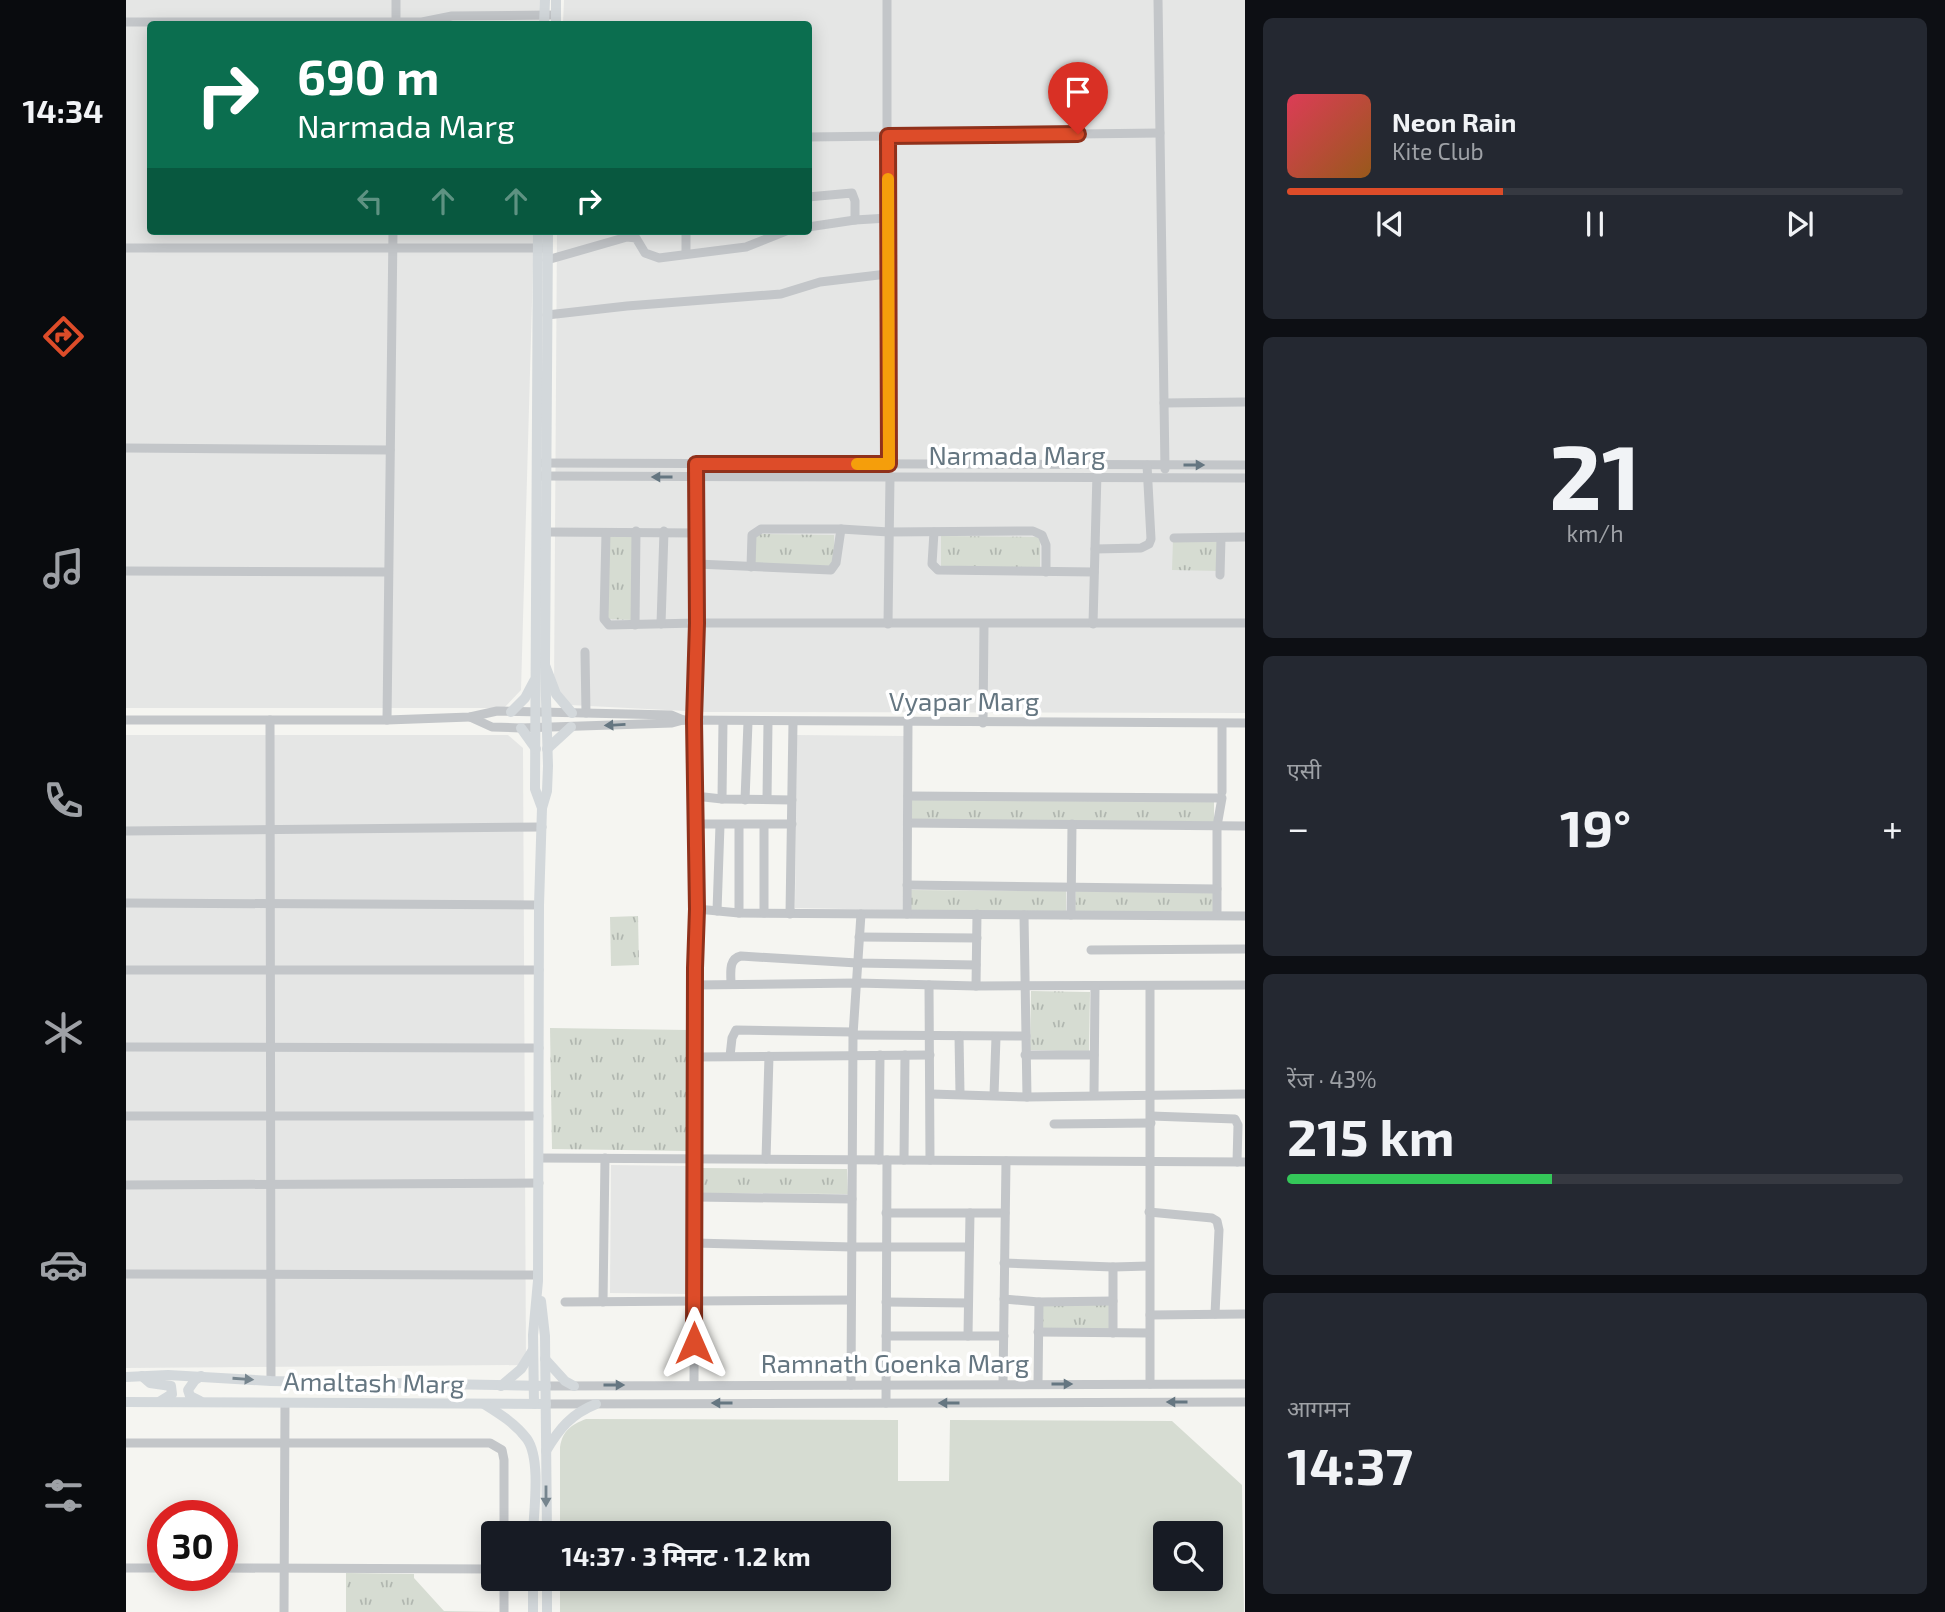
<!DOCTYPE html>
<html lang="hi">
<head>
<meta charset="utf-8">
<style>
	body { margin:0; font-family:"Exo 2","Noto Sans Devanagari",sans-serif; background:#242831; color:#f1f3f6; height:100vh; display:flex; flex-direction:column; font-size:26px; white-space:nowrap }
	* { box-sizing:border-box; margin:0 }
	p { font-size:23px; color:#9ea1a6 }
	.icon { flex:none; width:38px; height:38px; fill:none; stroke:currentColor; stroke-width:2; stroke-linecap:round; stroke-linejoin:round }
	.map { position:relative; flex:1; overflow:hidden }
	.sheet { display:flex; flex-direction:column; gap:18px; padding:18px; background:#0d0f14; width:700px }
	.sheet>* { flex:none }
	.guide { position:absolute; left:21px; top:21px; width:665px; height:214px; border-radius:7px; box-shadow:0 4px 18px #0003; background:#0b6e4f; color:#fff; overflow:hidden }
	.buttons { position:absolute; left:1027px; top:1521px; display:grid; gap:14px }
	.buttons a { display:grid; place-items:center; width:70px; height:70px; border-radius:7px; background:#171b24; box-shadow:0 4px 18px #0003; font-size:35px }
	.speed { position:absolute; left:21px; top:1500px; display:flex; gap:14px; font-size:35px; font-weight:700; text-align:center }
	.speed>* { display:grid; place-content:center; width:91px; height:91px; border-radius:50%; background:#171b24; box-shadow:0 4px 18px #0003; line-height:1 }
	.speed .limit { border:10px solid #d22; background:#fff; color:#111 }
	.pin { position:absolute; display:grid; place-items:center; width:60px; height:60px; color:#fff; margin:-72px -30px; border-radius:50% 50% 50% 0; rotate:-45deg; box-shadow:0 0 7px #0007 }
	.pin .icon { rotate:45deg }
	.me { position:absolute; width:77px; margin:-38px; rotate:0deg; stroke-linejoin:round; filter:drop-shadow(0 0 5px #0008) }
	.turn { display:flex; align-items:center; gap:24px; height:147px; padding:0 35px; font-size:32px }
	.turn .icon { width:91px; height:91px; stroke-width:2.5 }
	.turn b { display:block; font-size:49px; line-height:60px }
	.lanes { display:flex; align-items:center; height:66px; padding:0 35px; background:#0003; justify-content:center; gap:35px; direction:ltr }
	.lanes .off { opacity:.35 }
	.big { font-size:52px; font-weight:700; line-height:1.1 }
	.sheet .tile { flex:1; display:flex; flex-direction:column; justify-content:center; gap:10px; min-width:0; padding:0 24px; border-radius:10px; background:#242831 }
	.sheet .dial { align-items:center; gap:0 }
	.dial b { font-size:91px; line-height:1 }
	.song { display:flex; align-items:center; gap:21px }
	.cover { width:84px; height:84px; border-radius:10px; background:linear-gradient(135deg,hsl(350 70% 55%),hsl(30 70% 35%)) }
	.played { height:7px; border-radius:4px; background:linear-gradient(90deg,#dd4c29 35%,#363941 35%) }
	.keys { display:flex; justify-content:space-around; direction:ltr }
	.heat { display:flex; justify-content:space-between; align-items:center; font-size:38px; direction:ltr }
	.charge { height:10px; border-radius:5px; background:linear-gradient(90deg,#34c759 43%,#363941 0) }
	.trip { position:absolute; left:355px; top:1521px; width:410px; height:70px; border-radius:7px; background:#171b24; box-shadow:0 4px 18px #0003; font-weight:700; line-height:70px; text-align:center }
	main { display:flex; flex:1; min-height:0 }
	.dock { display:flex; flex-direction:column; width:126px; justify-content:space-around; align-items:center; background:#090b0e; color:#9ea1a6 }
	.dock .icon { width:49px; height:49px }
	.dock .selected { color:#dd4c29 }
	.dock b { font-size:32px; color:#f1f3f6 }
	.map>svg:first-child { display:block }
	.built { fill:#e5e6e5 }
	.park { fill:url(#park-tufts) }
	.garden { fill:#d6dcd2; fill-rule:evenodd }
	.lines { fill:none; stroke-linecap:round; stroke-linejoin:round }
	.minor { stroke:#c3c6c9; stroke-width:9 }
	.major { stroke:#d3d8db; stroke-width:10 }
	.oneway { fill:#657681 }
	.oneway2 { fill:#76858e }
	.route-casing { stroke:#90311b; stroke-width:18 }
	.route { stroke:#dd4c29; stroke-width:12 }
	.slow { stroke:#f59e0b; stroke-width:12 }
	.labels { text-anchor:middle; stroke-width:7; stroke-linejoin:round; paint-order:stroke }
	.street-label { font-size:26px; fill:#657681; stroke:#fff }
</style>
</head>
<body>
<main>
<nav class="dock">
<b>14:34</b>
<svg class="icon selected" aria-label="directions" viewBox="0 0 24 24"><path d="M12 3l9 9-9 9-9-9zM9 14v-3h6M13 9l2 2-2 2"/></svg>
<svg class="icon" aria-label="music" viewBox="0 0 24 24"><path d="M9 18V5l10-2v13"/><circle cx="6" cy="18" r="3"/><circle cx="16" cy="16" r="3"/></svg>
<svg class="icon" aria-label="phone" viewBox="0 0 24 24"><path d="M5 4h4l2 5-3 2q2 4 5 5l2-3 5 2v4C11 20 4 13 5 4z"/></svg>
<svg class="icon" aria-label="climate" viewBox="0 0 24 24"><path d="M12 3v18M4 7l16 10M4 17L20 7"/></svg>
<svg class="icon" aria-label="car" viewBox="0 0 24 24"><path d="M5 17H2v-5l4-1 3-4h7l3 4 3 1v5h-3M9 17h6M6 11h13"/><circle cx="7" cy="17" r="2"/><circle cx="17" cy="17" r="2"/></svg>
<svg class="icon" aria-label="filters" viewBox="0 0 24 24"><path d="M4 7h16M4 17h16"/><circle cx="9" cy="7" r="2"/><circle cx="15" cy="17" r="2"/></svg>
</nav>
<div class="map">
<svg width="1119" height="1612" viewBox="0 0 1119 1612">
	<defs>
		<pattern id="park-tufts" width="24" height="20" patternUnits="userSpaceOnUse" patternTransform="scale(1.75)"><rect width="24" height="20" fill="#d6dcd2"/><path d="M3 7l-1-3M5 7V3M7 7l1-3M15 17l-1-3M17 17v-4M19 17l1-3" fill="none" stroke="#b1b7b0"/></pattern>
	</defs>
	<rect width="100%" height="100%" fill="#f5f5f1"/>
	<g class="built">
		<path d="M 0,0 L 414,0 L 414,24 L 24,24 L 24,231 L 408,231 L 395,690 L 378,708 L 0,708 Z"/>
		<path d="M 438,0 L 1119,0 L 1119,713 L 579,712 L 444,705 L 428,690 L 431,231 L 682,231 L 682,24 L 437,24 Z"/>
		<path d="M 0,735 L 382,735 L 397,748 L 400,1365 L 0,1368 Z"/>
		<path d="M 671,735 L 778,736 L 776,910 L 669,908 Z"/>
		<path d="M 485,1165 L 562,1166 L 561,1294 L 484,1293 Z"/>
	</g>
	<g class="park">
		<path d="M 629,534 L 708,535 L 708,566 L 628,564 Z"/>
		<path d="M 481,535 L 507,535 L 507,620 L 481,619 Z"/>
		<path d="M 815,536 L 914,537 L 914,567 L 815,567 Z"/>
		<path d="M 1047,540 L 1094,542 L 1093,571 L 1046,570 Z"/>
		<path d="M 786,800 L 1088,801 L 1088,822 L 786,820 Z"/>
		<path d="M 785,890 L 940,891 L 940,911 L 785,911 Z"/>
		<path d="M 950,891 L 1088,892 L 1088,912 L 949,911 Z"/>
		<path d="M 512,916 L 513,965 L 485,966 L 484,917 Z"/>
		<path d="M 905,991 L 964,992 L 963,1052 L 904,1050 Z"/>
		<path d="M 424,1028 L 562,1030 L 562,1151 L 426,1149 Z"/>
		<path d="M 575,1168 L 721,1169 L 722,1194 L 575,1193 Z"/>
		<path d="M 916,1304 L 984,1304 L 983,1330 L 916,1329 Z"/>
		<path d="M 220,1573 L 288,1574 L 288,1578 L 318,1611 L 372,1612 L 220,1612 Z"/>
	</g>
	<path class="garden" d="M 460,1419 L 772,1420 L 772,1481 L 823,1481 L 824,1420 L 1046,1421 L 1116,1485 L 1118,1612 L 434,1612 L 434,1579 L 752,1578 L 752,1533 L 434,1533 L 434,1447 C 437,1430 445,1425 460,1419 ZM 1040,1533 L 1085,1533 L 1085,1578 L 1040,1578 Z"/>
	<g class="lines">
		<g class="minor">
			<path d="M 761,0 L 761,274 L 763,464"/>
			<path d="M 1032,0 L 1039,469"/>
			<path d="M 0,22 L 296,22 L 326,16 L 424,15"/>
			<path d="M 270,24 L 270,0"/>
			<path d="M 682,137 L 1034,133"/>
			<path d="M 682,197 L 726,193 L 729,201 L 729,220"/>
			<path d="M 682,227 L 729,220 L 762,218"/>
			<path d="M 0,248 L 418,248"/>
			<path d="M 560,254 L 560,231"/>
			<path d="M 421,260 L 501,237 L 510,238 L 519,253 L 533,258 L 620,247 L 660,231"/>
			<path d="M 421,315 L 501,306 L 655,294 L 694,282 L 761,274"/>
			<path d="M 1038,403 L 1119,402"/>
			<path d="M 0,448 L 264,450"/>
			<path d="M 417,463 L 1119,465"/>
			<path d="M 414,476 L 1119,478"/>
			<path d="M 420,532 L 571,533"/>
			<path d="M 808,532 L 806,564 L 812,570 L 968,572"/>
			<path d="M 480,533 L 478,619 L 483,625 L 571,623 L 1119,623"/>
			<path d="M 1048,538 L 1119,537"/>
			<path d="M 969,549 L 1015,548 L 1023,544 L 1025,539 L 1021,465"/>
			<path d="M 571,564 L 705,570 L 710,563 L 715,529"/>
			<path d="M 625,567 L 626,535 L 635,529 L 715,529 L 763,532 L 907,531 L 916,535 L 920,545 L 920,572"/>
			<path d="M 0,571 L 262,572"/>
			<path d="M 1094,575 L 1095,538"/>
			<path d="M 535,624 L 538,531"/>
			<path d="M 762,624 L 764,477"/>
			<path d="M 967,624 L 971,473"/>
			<path d="M 509,625 L 510,531"/>
			<path d="M 459,652 L 460,713"/>
			<path d="M 344,717 L 366,727 L 395,728 L 546,723 L 557,720 L 1119,723"/>
			<path d="M 0,720 L 261,720 L 344,717 L 371,711 L 545,715 L 557,720"/>
			<path d="M 144,720 L 145,1381"/>
			<path d="M 261,720 L 267,231"/>
			<path d="M 857,723 L 858,625"/>
			<path d="M 1096,792 L 1096,724"/>
			<path d="M 569,796 L 596,799 L 666,800"/>
			<path d="M 782,796 L 1096,798 L 1091,826 L 1091,915"/>
			<path d="M 596,799 L 597,721"/>
			<path d="M 641,799 L 642,722"/>
			<path d="M 619,800 L 622,722"/>
			<path d="M 782,823 L 1119,826"/>
			<path d="M 570,824 L 666,824"/>
			<path d="M 613,825 L 613,913"/>
			<path d="M 0,831 L 416,827"/>
			<path d="M 781,885 L 1091,889"/>
			<path d="M 0,903 L 413,905"/>
			<path d="M 571,909 L 613,913 L 1119,916"/>
			<path d="M 591,911 L 594,825"/>
			<path d="M 638,913 L 638,825"/>
			<path d="M 664,914 L 667,722"/>
			<path d="M 781,914 L 782,723"/>
			<path d="M 898,915 L 901,1097"/>
			<path d="M 945,915 L 946,824"/>
			<path d="M 733,937 L 851,938"/>
			<path d="M 965,950 L 1119,949"/>
			<path d="M 0,970 L 413,970"/>
			<path d="M 605,984 C 605,973 602,959 615,956 L 731,963 L 850,965"/>
			<path d="M 569,985 L 731,983 L 850,986 L 1119,985"/>
			<path d="M 803,985 L 804,1160"/>
			<path d="M 850,986 L 851,914"/>
			<path d="M 1024,986 L 1024,1384"/>
			<path d="M 727,1035 L 900,1036"/>
			<path d="M 833,1036 L 834,1094"/>
			<path d="M 0,1047 L 413,1048"/>
			<path d="M 899,1055 L 968,1055"/>
			<path d="M 604,1056 L 606,1038 L 610,1030 L 727,1032"/>
			<path d="M 569,1057 L 804,1055"/>
			<path d="M 805,1094 L 901,1097 L 1119,1094"/>
			<path d="M 868,1095 L 870,1037"/>
			<path d="M 968,1095 L 969,986"/>
			<path d="M 0,1116 L 413,1116"/>
			<path d="M 1025,1116 L 1109,1119 L 1112,1125 L 1111,1162"/>
			<path d="M 928,1124 L 1025,1123"/>
			<path d="M 413,1158 L 1119,1162"/>
			<path d="M 640,1159 L 643,1056"/>
			<path d="M 753,1160 L 754,1055"/>
			<path d="M 778,1160 L 779,1055"/>
			<path d="M 0,1185 L 413,1183"/>
			<path d="M 569,1197 L 726,1199"/>
			<path d="M 1023,1212 L 1086,1218 L 1091,1221 L 1093,1230 L 1089,1314"/>
			<path d="M 760,1213 L 879,1213"/>
			<path d="M 568,1243 L 726,1247 L 843,1247"/>
			<path d="M 878,1263 L 987,1267 L 1023,1266"/>
			<path d="M 987,1267 L 987,1333"/>
			<path d="M 0,1274 L 412,1275"/>
			<path d="M 878,1299 L 913,1302 L 987,1301"/>
			<path d="M 439,1302 L 725,1300"/>
			<path d="M 477,1302 L 479,1158"/>
			<path d="M 760,1302 L 842,1303"/>
			<path d="M 1024,1315 L 1119,1314"/>
			<path d="M 912,1332 L 1023,1333"/>
			<path d="M 760,1336 L 878,1336"/>
			<path d="M 842,1336 L 844,1213"/>
			<path d="M 877,1384 L 880,1161"/>
			<path d="M 912,1384 L 913,1302"/>
			<path d="M 568,1385 L 569,968 L 571,909 L 568,720 L 571,623 L 570,464"/>
			<path d="M 725,1385 L 727,1035 L 735,914"/>
			<path d="M 420,1386 L 1119,1384"/>
			<path d="M 760,1403 L 761,1160"/>
			<path d="M 420,1404 L 1119,1402"/>
			<path d="M 0,1443 L 364,1443 L 376,1450 L 378,1460 L 378,1533"/>
			<path d="M 0,1568 L 37,1568"/>
			<path d="M 96,1568 L 368,1569"/>
			<path d="M 378,1578 L 378,1612"/>
			<path d="M 158,1612 L 159,1403"/>
		</g>
		<g class="major">
			<path d="M 418,24 L 419,0"/>
			<path d="M 430,24 L 430,0"/>
			<path d="M 412,231 L 409,789 L 416,808"/>
			<path d="M 422,231 L 419,665 L 430,694 L 446,713"/>
			<path d="M 385,712 L 399,698 L 408,681"/>
			<path d="M 395,728 L 410,749"/>
			<path d="M 421,749 L 445,727"/>
			<path d="M 415,1301 L 419,1336 L 421,1533"/>
			<path d="M 419,1359 L 439,1381 L 448,1386"/>
			<path d="M 16,1376 L 24,1383 L 45,1386 L 46,1394 L 33,1402"/>
			<path d="M 0,1377 L 42,1375 L 145,1381 L 420,1386"/>
			<path d="M 375,1386 L 395,1369 L 407,1350"/>
			<path d="M 74,1401 L 64,1396 L 62,1390 L 69,1380 L 75,1376"/>
			<path d="M 0,1402 L 420,1404"/>
			<path d="M 358,1404 C 374,1414 390,1424 401,1439 C 415,1459 408,1509 407,1533"/>
			<path d="M 408,1404 L 407,1335 L 412,1281 L 413,905 L 416,808 L 421,791 L 422,766 L 419,665"/>
			<path d="M 420,1451 C 433,1429 445,1414 470,1404"/>
			<path d="M 407,1612 L 407,1578"/>
			<path d="M 421,1612 L 421,1578"/>
		</g>
	</g>
	<defs><path id="oneway-solid" d="M-6-.8H1V-3.2L6.5 0L1 3.2V.8H-6Z" transform="scale(1.75)"/></defs>
	<g class="oneway">
		<use href="#oneway-solid" transform="translate(1068 465)"/>
		<use href="#oneway-solid" transform="translate(536 477) rotate(-180)"/>
		<use href="#oneway-solid" transform="translate(489 725) rotate(177)"/>
		<use href="#oneway-solid" transform="translate(936 1384)"/>
		<use href="#oneway-solid" transform="translate(488 1385)"/>
		<use href="#oneway-solid" transform="translate(1051 1402) rotate(180)"/>
		<use href="#oneway-solid" transform="translate(596 1403) rotate(180)"/>
		<use href="#oneway-solid" transform="translate(823 1403) rotate(180)"/>
	</g>
	<g class="oneway2">
		<use href="#oneway-solid" transform="translate(117 1379) rotate(4)"/>
		<use href="#oneway-solid" transform="translate(420 1496) rotate(90)"/>
	</g>
	<g class="lines">
		<defs>
			<path id="route" d="M 568,1343 L 569,968 L 571,909 L 568,720 L 571,623 L 570,464 L 763,464 L 762,136 L 952,134"/>
		</defs>
		<use href="#route" class="route-casing"/>
		<use href="#route" class="route"/>
		<path class="slow" d="M 731,464 L 763,464 L 762,179"/>
	</g>
	<g class="labels">
		<g class="street-label">
			<text x="891" y="465">Narmada Marg</text>
			<text x="838" y="711">Vyapar Marg</text>
			<text x="769" y="1373">Ramnath Goenka Marg</text>
			<text transform="translate(248 1383) rotate(1)" y="9">Amaltash Marg</text>
		</g>
	</g>
</svg>
<div class="buttons">
<a><svg class="icon" aria-label="search" viewBox="0 0 24 24"><circle cx="10" cy="10" r="6"/><path d="M15 15l6 6"/></svg></a>
</div>
<div class="speed"><div class="limit">30</div></div>
<div class="pin" style="left:952px;top:134px;background:#d93025"><svg class="icon" aria-label="arrive" viewBox="0 0 24 24"><path d="M6 21V4h12l-3 4 3 4H6"/></svg></div>
<svg class="me" style="left:568px;top:1343px" viewBox="-20 -20 40 40"><path d="M0-17L14 15 0 8-14 15z" fill="#dd4c29" stroke="#fff" stroke-width="4"/></svg>
<div class="trip">14:37 · 3 मिनट · 1.2 km</div>
<div class="guide">
<div class="turn"><svg class="icon" aria-label="right" viewBox="0 0 24 24"><path d="M7 20v-9h11M14 6l5 5-5 5"/></svg><div><b>690 m</b>Narmada Marg</div></div>
<div class="lanes"><svg class="icon off" aria-label="left" viewBox="0 0 24 24"><path d="M17 20v-9H6M10 6l-5 5 5 5"/></svg><svg class="icon off" aria-label="ahead" viewBox="0 0 24 24"><path d="M12 20V5M6 11l6-6 6 6"/></svg><svg class="icon off" aria-label="ahead" viewBox="0 0 24 24"><path d="M12 20V5M6 11l6-6 6 6"/></svg><svg class="icon" aria-label="right" viewBox="0 0 24 24"><path d="M7 20v-9h11M14 6l5 5-5 5"/></svg></div>
</div>
</div>
<section class="sheet">
<div class="tile">
<div class="song"><i class="cover"></i><div><b>Neon Rain</b><p>Kite Club</p></div></div>
<div class="played"></div>
<div class="keys"><svg class="icon" aria-label="previous" viewBox="0 0 24 24"><path d="M18 5L8 12l10 7zM5 5v14"/></svg><svg class="icon" aria-label="pause" viewBox="0 0 24 24"><path d="M8 5v14M16 5v14"/></svg><svg class="icon" aria-label="next" viewBox="0 0 24 24"><path d="M6 5l10 7-10 7zM19 5v14"/></svg></div>
</div>
<div class="tile dial"><b>21</b><p>km/h</p></div>
<div class="tile"><p>एसी</p>
<div class="heat"><a>−</a><b class="big">19°</b><a>+</a></div>
</div>
<div class="tile"><p>रेंज · 43%</p><b class="big">215 km</b><div class="charge"></div></div>
<div class="tile"><p>आगमन</p><b class="big">14:37</b></div>
</section>
</main>
</body>
</html>
